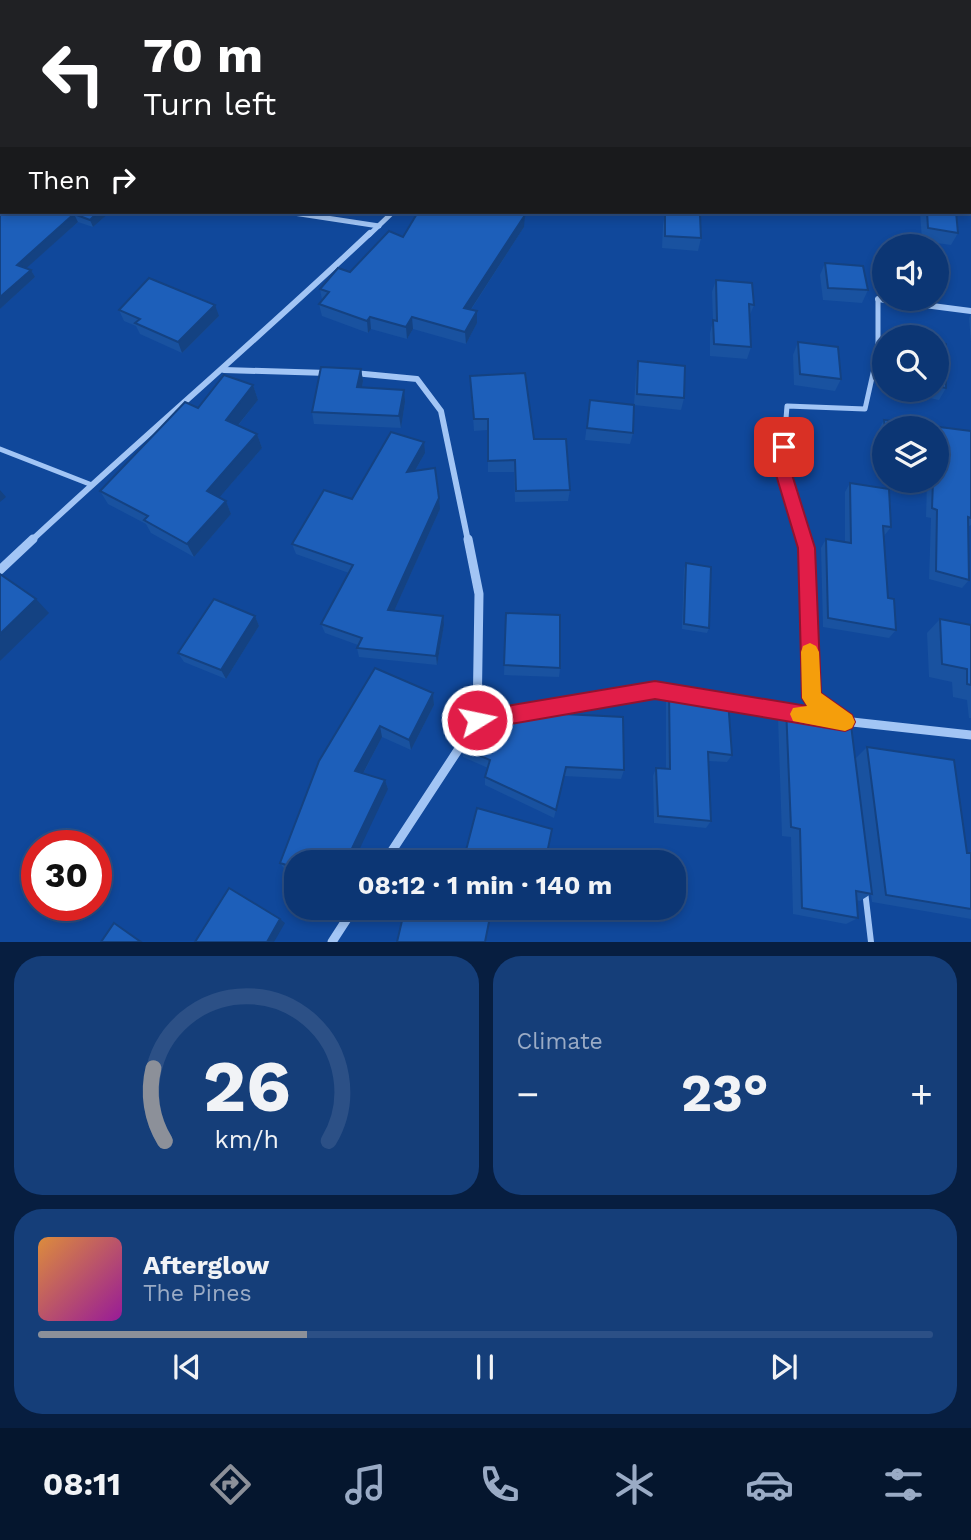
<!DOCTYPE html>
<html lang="en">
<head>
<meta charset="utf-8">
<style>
	body { margin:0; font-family:"Work Sans",sans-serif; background:#153e79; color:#f1f3f6; height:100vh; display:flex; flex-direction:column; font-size:26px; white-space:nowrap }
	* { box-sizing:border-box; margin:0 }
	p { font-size:23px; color:#9aabc5 }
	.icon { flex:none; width:38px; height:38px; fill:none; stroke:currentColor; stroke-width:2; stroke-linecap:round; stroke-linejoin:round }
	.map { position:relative; height:942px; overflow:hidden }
	.panel { display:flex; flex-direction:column; gap:14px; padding:14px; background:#071e40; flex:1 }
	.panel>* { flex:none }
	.banner { position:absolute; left:0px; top:0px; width:971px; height:214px; box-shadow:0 4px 10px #0003,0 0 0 2px #2c5086; background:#202124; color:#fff; overflow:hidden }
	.tools { position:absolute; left:872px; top:234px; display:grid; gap:14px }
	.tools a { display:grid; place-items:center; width:77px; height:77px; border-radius:50%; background:#0c3674; box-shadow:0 4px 10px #0003,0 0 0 2px #2c5086; font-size:35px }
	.speed { position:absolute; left:21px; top:830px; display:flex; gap:14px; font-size:35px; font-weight:700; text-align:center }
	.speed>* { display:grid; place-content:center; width:91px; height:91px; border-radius:50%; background:#0c3674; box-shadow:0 4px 10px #0003,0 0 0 2px #2c5086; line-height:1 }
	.speed .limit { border:10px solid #d22; background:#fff; color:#111 }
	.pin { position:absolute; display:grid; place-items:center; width:60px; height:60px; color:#fff; margin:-30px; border-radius:14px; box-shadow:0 4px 10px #0006 }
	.me { position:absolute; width:77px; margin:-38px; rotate:80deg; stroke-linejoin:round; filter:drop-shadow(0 0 5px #0008) }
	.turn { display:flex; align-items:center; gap:24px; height:147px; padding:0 28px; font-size:32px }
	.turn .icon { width:91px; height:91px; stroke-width:2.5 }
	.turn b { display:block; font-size:49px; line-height:60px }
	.then { display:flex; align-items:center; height:66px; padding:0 28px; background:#0003; gap:14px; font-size:26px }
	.big { font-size:52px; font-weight:700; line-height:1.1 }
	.panel .tile { flex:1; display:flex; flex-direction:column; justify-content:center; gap:10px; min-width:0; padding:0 24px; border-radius:28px; background:#153e79 }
	.panel .dial { align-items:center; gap:0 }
	.dial svg { height:182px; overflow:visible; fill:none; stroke:#2c5086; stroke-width:7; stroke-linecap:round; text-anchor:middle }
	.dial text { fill:#f1f3f6; stroke:none }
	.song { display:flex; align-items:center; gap:21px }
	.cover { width:84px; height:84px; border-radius:10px; background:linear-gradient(135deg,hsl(30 70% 55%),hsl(300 70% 35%)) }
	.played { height:7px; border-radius:4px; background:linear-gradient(90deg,#8c9099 30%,#2c5086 30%) }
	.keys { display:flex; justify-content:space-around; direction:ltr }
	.heat { display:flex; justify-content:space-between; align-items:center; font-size:38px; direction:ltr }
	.panel .tiles { flex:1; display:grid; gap:14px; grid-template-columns:1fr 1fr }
	.tile:last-child { grid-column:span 2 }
	.trip { position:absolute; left:284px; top:850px; width:402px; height:70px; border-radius:28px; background:#0c3674; box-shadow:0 4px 10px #0003,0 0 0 2px #2c5086; font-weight:700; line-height:70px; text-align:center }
	.tabs { display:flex; height:112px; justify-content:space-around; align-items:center; background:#05162e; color:#9aabc5 }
	.tabs .icon { width:49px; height:49px }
	.tabs .active { color:#8c9099 }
	.tabs b { font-size:32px; color:#f1f3f6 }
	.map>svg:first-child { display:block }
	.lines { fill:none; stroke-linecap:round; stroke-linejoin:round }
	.service-far1 { stroke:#a2c5f5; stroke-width:5 }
	.service { stroke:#a2c5f5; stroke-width:6 }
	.minor-far2 { stroke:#a2c5f5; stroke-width:5 }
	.minor-far1 { stroke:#a2c5f5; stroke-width:6 }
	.minor { stroke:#a2c5f5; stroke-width:9 }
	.wall { fill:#1952a0 }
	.shaded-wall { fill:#144282 }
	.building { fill:#1d5fba; stroke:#144282; stroke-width:2 }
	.route { fill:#e11d48; stroke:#92132f; stroke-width:2 }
	.slow { fill:#f59e0b }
</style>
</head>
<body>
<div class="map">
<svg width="971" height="942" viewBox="0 0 971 942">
	<rect width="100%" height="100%" fill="#10489b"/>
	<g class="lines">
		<g class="service-far1">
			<path d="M 0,449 L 92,485"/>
			<path d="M 804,541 L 782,468 L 787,406 L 865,409 L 878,351 L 878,299"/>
		</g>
		<g class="service">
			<path d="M 803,539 L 811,698 L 839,717"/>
			<path d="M 865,891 L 871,942"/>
		</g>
		<g class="minor-far2">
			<path d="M 600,2 L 602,0"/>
			<path d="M 287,212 L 379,226"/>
			<path d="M 369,235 L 393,212"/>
		</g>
		<g class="minor-far1">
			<path d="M 878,299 L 971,311"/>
			<path d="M 224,370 L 328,373"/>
			<path d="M 354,373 L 417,379 L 441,411 L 468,541"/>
			<path d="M 31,541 C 143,437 259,338 370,233"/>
		</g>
		<g class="minor">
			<path d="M 468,539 L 479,594 L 477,721 L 507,716"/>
			<path d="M 0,570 L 33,539"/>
			<path d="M 722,701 L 790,712"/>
			<path d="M 556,707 L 655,690 L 676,693"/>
			<path d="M 843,721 L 971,735"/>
			<path d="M 384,863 L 477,721"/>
			<path d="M 332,942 L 354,908"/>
		</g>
	</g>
	<g class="wall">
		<rect x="283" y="0" width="28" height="2"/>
		<path d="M 937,0 L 971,0 L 971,18 L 970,18 L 970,2 L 938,2 Z"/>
		<rect x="0" y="65" width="2" height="81"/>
		<path d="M 2,212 L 110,212 L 93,227 L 78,222 L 26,268 L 31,270 L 35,277 L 0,309 Z"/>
		<path d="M 920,212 L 956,212 L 958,233 L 951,245 L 922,241 Z"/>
		<path d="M 665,213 L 701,238 L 698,251 L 662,248 L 663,225 Z"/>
		<path d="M 524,227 L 471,310 L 477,311 L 477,323 L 466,344 L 413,329 L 407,339 L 371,329 L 368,333 L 322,316 L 319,304 L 322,300 L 320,289 L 350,272 L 403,237 Z"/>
		<path d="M 825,263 L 868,290 L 862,303 L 823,300 L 820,275 Z"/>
		<path d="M 716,280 L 754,305 L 749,317 L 751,347 L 747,359 L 710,356 L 710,333 L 713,321 L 712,292 Z"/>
		<path d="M 119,310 L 219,316 L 182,353 L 140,334 L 136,326 L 124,321 Z"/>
		<path d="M 971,314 L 971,342 L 969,318 Z"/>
		<path d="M 798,342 L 841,379 L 835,391 L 794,385 L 793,355 Z"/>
		<path d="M 936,342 L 946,388 L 939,400 L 890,390 L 936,390 Z"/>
		<path d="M 638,361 L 684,398 L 681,410 L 634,405 L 636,373 Z"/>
		<path d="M 361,369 L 363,381 L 362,387 L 405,402 L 401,428 L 314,424 L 312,412 Z"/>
		<path d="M 470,376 L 534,439 L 570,490 L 568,501 L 515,502 L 514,472 L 488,472 L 488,430 L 474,431 Z"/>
		<path d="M 253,385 L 258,400 L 238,426 L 257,434 L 262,448 L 219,498 L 226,501 L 231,514 L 194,557 L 151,533 L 146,524 L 108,504 L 100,491 L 198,408 Z"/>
		<path d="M 590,400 L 633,433 L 630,444 L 585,440 Z"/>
		<path d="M 884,420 L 971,431 L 971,525 L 968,527 L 969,580 L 962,588 L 929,579 L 931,518 L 926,517 L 927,481 L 936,481 L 936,429 L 884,429 L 884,456 L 882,456 L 879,429 Z"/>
		<path d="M 425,453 L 415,471 L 440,509 L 394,611 L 444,625 L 437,665 L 359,657 L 357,648 L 358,645 L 325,633 L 321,624 L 349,573 L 296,554 L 292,544 L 352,499 Z"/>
		<path d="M 850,483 L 891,527 L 884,536 L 888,598 L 896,630 L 889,638 L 823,627 L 821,548 L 826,539 L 845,542 L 845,492 Z"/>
		<path d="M 686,563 L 709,628 L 707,633 L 682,629 L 684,569 Z"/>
		<path d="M 506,613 L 560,668 L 559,677 L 504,675 Z"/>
		<path d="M 255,616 L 259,626 L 226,679 L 184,662 L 178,653 Z"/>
		<path d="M 940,619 L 971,625 L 971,718 L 969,718 L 967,700 L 953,697 L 952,682 L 929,677 L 927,633 Z"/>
		<path d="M 669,692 L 732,755 L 727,762 L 708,761 L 711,821 L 706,828 L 654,823 L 653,776 L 656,768 L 666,769 L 666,701 Z"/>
		<path d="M 433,693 L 434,705 L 411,750 L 382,737 L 363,774 L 385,780 L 388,789 L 296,863 L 296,874 L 286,871 L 280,863 L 319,761 Z"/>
		<path d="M 786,707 L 855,759 L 867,747 L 967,853 L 971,853 L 971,919 L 872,902 L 871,894 L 860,901 L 856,900 L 858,918 L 846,924 L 793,914 L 791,837 L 782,836 L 778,718 Z"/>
		<path d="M 564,714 L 624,770 L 621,779 L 564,776 L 554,818 L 485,785 L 485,777 L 488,768 L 463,757 L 462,748 Z"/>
		<path d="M 464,858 L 545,863 L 464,863 Z"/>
	</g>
	<g class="shaded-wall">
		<path d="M 98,212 L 110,212 L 93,227 L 90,220 Z"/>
		<path d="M 74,214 L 78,222 L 21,273 L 17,265 Z"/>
		<path d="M 525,215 L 524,227 L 464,320 L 464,308 Z"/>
		<path d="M 31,270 L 35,277 L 0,309 L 0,297 Z"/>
		<path d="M 215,305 L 219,316 L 182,353 L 178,342 Z"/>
		<path d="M 477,311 L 477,323 L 466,344 L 465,332 Z"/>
		<path d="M 370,317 L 371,329 L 368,333 L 367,321 Z"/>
		<path d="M 412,317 L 413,329 L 407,339 L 406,327 Z"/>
		<path d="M 361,369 L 363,381 L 360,398 L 357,387 Z"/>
		<path d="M 253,385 L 258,400 L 231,434 L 226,420 Z"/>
		<path d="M 404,390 L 405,402 L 401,428 L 399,416 Z"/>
		<path d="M 257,434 L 262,448 L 213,505 L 207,491 Z"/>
		<path d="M 424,442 L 425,453 L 408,483 L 407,472 Z"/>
		<path d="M 0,490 L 6,497 L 0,502 Z"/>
		<path d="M 439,498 L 440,509 L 390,620 L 388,610 Z"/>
		<path d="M 226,501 L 231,514 L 194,557 L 187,544 Z"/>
		<path d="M 36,599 L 49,613 L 0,661 L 0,634 Z"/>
		<path d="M 255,616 L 259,626 L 226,679 L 221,670 Z"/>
		<path d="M 443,616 L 444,625 L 437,665 L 436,656 Z"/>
		<path d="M 433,693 L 434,705 L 411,750 L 409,740 Z"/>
		<path d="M 380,726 L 382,737 L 359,781 L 355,771 Z"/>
		<path d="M 385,780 L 388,789 L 353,863 L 345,863 Z"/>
		<path d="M 280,919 L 285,923 L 274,942 L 267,942 Z"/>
	</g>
	<g class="building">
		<path d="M 373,0 L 409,0 L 408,2 L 371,2 Z"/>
		<path d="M 470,0 L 553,0 L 551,2 L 469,2 Z"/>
		<path d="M 629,0 L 696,0 L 700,1 L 699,2 L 632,2 Z"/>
		<path d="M 945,0 L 971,0 L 971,8 L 970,8 L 970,2 L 945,2 Z"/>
		<rect x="0" y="65" width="2" height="69"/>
		<path d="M 0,203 L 2,204 L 2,212 L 98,212 L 90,220 L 74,214 L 17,265 L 31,270 L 0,297 Z"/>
		<path d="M 418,212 L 509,212 L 525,215 L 464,308 L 477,311 L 465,332 L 412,317 L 406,327 L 370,317 L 367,321 L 319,304 L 329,292 L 320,289 L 338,268 L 350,272 L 389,231 L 403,237 Z"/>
		<path d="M 927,212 L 956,212 L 958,233 L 928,228 Z"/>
		<path d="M 665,213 L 700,215 L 701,238 L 665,236 Z"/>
		<path d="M 825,263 L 863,266 L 868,290 L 828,288 Z"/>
		<path d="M 149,278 L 215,305 L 178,342 L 135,323 L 140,319 L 119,310 Z"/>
		<path d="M 716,280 L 752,283 L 754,305 L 749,304 L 751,347 L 714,344 L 713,320 L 717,321 Z"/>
		<path d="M 798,342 L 838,347 L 841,379 L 800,374 Z"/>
		<path d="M 936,342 L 946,344 L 946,388 L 936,386 Z"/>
		<path d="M 638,361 L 685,366 L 684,398 L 637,394 Z"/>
		<path d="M 321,367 L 361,369 L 357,387 L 404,390 L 399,416 L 312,412 Z"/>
		<path d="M 525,373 L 534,439 L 566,439 L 570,490 L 516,491 L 515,460 L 488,461 L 488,419 L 474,419 L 470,376 Z"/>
		<path d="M 224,375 L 253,385 L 226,420 L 257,434 L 207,491 L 226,501 L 187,544 L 144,520 L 148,516 L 100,491 L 185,402 L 198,408 Z"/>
		<path d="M 590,400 L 634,405 L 633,433 L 587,428 Z"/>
		<path d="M 884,420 L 971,431 L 971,518 L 968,517 L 969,580 L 936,571 L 937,510 L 932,508 L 933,481 L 936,481 L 936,429 L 885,429 Z"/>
		<path d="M 391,432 L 424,442 L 407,472 L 435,468 L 439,498 L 388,610 L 443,616 L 436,656 L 357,648 L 362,638 L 321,624 L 353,565 L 292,544 L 324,490 L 352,499 Z"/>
		<path d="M 850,483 L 889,489 L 891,527 L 883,526 L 888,598 L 894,599 L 896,630 L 828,618 L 826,539 L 851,543 Z"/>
		<path d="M 686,563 L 711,567 L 709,628 L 684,624 Z"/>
		<path d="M 0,574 L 36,599 L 0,634 Z"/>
		<path d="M 214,599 L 255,616 L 221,670 L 178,653 Z"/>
		<path d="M 506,613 L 560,615 L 560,668 L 504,665 Z"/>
		<path d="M 940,619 L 971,625 L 971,685 L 967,684 L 967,669 L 942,664 Z"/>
		<path d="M 375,668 L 433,693 L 409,740 L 380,726 L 355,771 L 385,780 L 345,863 L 296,863 L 296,868 L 280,863 L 319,761 Z"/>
		<path d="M 669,692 L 728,700 L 732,755 L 708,752 L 711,821 L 658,816 L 656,768 L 670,769 Z"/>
		<path d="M 561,704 L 564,704 L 564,714 L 623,717 L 624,770 L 566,767 L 556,810 L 485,777 L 490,760 L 462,748 L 501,714 Z"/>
		<path d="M 786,707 L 850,717 L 872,894 L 856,891 L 858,918 L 802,908 L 800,829 L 791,827 Z"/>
		<path d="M 867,747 L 954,760 L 967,853 L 971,853 L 971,909 L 886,895 Z"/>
		<path d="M 477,808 L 552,829 L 545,863 L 480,863 L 464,858 Z"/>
		<path d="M 229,888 L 280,919 L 267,942 L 195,942 Z"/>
		<path d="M 405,908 L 458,908 L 457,909 L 490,917 L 485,942 L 397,942 Z"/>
		<path d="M 114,923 L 141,942 L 101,942 Z"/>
	</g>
	<path class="route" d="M 784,441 L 791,447 L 790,468 L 815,548 L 821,693 L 852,715 L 855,722 L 852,728 L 845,731 L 655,699 L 477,730 L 471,727 L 468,720 L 471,714 L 477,711 L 655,681 L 807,706 L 802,698 L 798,548 L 774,468 L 776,447 Z"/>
	<path class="slow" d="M 810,643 L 816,646 L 819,652 L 821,693 L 852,715 L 855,722 L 852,728 L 845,731 L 793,721 L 790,714 L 793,708 L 807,706 L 802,698 L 801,652 L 803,646 Z"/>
</svg>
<div class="tools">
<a><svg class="icon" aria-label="sound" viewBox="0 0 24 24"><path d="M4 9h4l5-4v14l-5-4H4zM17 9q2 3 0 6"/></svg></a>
<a><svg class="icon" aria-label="search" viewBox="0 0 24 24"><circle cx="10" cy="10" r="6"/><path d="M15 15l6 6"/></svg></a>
<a><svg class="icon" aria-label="layers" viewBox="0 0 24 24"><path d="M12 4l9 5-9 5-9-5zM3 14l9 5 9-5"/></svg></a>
</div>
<div class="speed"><div class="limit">30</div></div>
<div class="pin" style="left:784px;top:447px;background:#d93025"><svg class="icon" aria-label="arrive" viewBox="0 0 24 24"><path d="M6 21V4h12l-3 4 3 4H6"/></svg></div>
<svg class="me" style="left:477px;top:720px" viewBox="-20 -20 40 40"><circle r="17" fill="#e11d48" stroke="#fff" stroke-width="3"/><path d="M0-11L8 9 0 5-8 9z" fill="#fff"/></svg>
<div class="trip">08:12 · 1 min · 140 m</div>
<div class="banner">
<div class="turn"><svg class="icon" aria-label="left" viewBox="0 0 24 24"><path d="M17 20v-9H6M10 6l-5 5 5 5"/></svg><div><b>70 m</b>Turn left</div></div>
<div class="then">Then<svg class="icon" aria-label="right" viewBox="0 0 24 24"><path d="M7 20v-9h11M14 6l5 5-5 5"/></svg></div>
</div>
</div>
<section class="panel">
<div class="tiles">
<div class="tile dial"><svg viewBox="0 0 100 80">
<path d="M14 69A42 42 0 1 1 86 69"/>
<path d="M14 69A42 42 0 0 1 9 37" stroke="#8c9099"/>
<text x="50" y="56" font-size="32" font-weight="700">26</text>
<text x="50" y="72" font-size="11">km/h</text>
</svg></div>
<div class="tile"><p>Climate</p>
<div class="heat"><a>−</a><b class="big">23°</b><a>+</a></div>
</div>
<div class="tile">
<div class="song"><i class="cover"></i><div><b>Afterglow</b><p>The Pines</p></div></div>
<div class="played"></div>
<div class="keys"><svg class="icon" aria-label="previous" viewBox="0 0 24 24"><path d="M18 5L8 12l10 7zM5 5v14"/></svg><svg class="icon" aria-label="pause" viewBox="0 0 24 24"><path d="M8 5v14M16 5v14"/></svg><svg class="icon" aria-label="next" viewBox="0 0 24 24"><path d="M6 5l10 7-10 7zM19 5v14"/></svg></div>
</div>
</div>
</section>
<nav class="tabs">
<b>08:11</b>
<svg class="icon active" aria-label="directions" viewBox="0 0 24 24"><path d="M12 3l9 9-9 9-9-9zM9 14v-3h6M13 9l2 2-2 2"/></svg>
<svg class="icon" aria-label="music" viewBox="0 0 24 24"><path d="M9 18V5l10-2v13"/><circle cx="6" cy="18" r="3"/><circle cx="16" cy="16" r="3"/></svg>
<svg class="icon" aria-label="phone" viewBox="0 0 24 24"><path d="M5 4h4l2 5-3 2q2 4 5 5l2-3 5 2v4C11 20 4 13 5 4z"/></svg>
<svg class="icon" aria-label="climate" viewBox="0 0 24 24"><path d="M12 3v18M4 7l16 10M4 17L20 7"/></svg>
<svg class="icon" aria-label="car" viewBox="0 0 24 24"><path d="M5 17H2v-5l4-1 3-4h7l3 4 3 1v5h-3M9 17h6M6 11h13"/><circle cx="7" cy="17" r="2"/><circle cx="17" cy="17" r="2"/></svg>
<svg class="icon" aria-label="filters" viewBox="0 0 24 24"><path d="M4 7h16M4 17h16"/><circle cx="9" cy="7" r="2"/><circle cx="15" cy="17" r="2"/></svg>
</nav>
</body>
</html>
